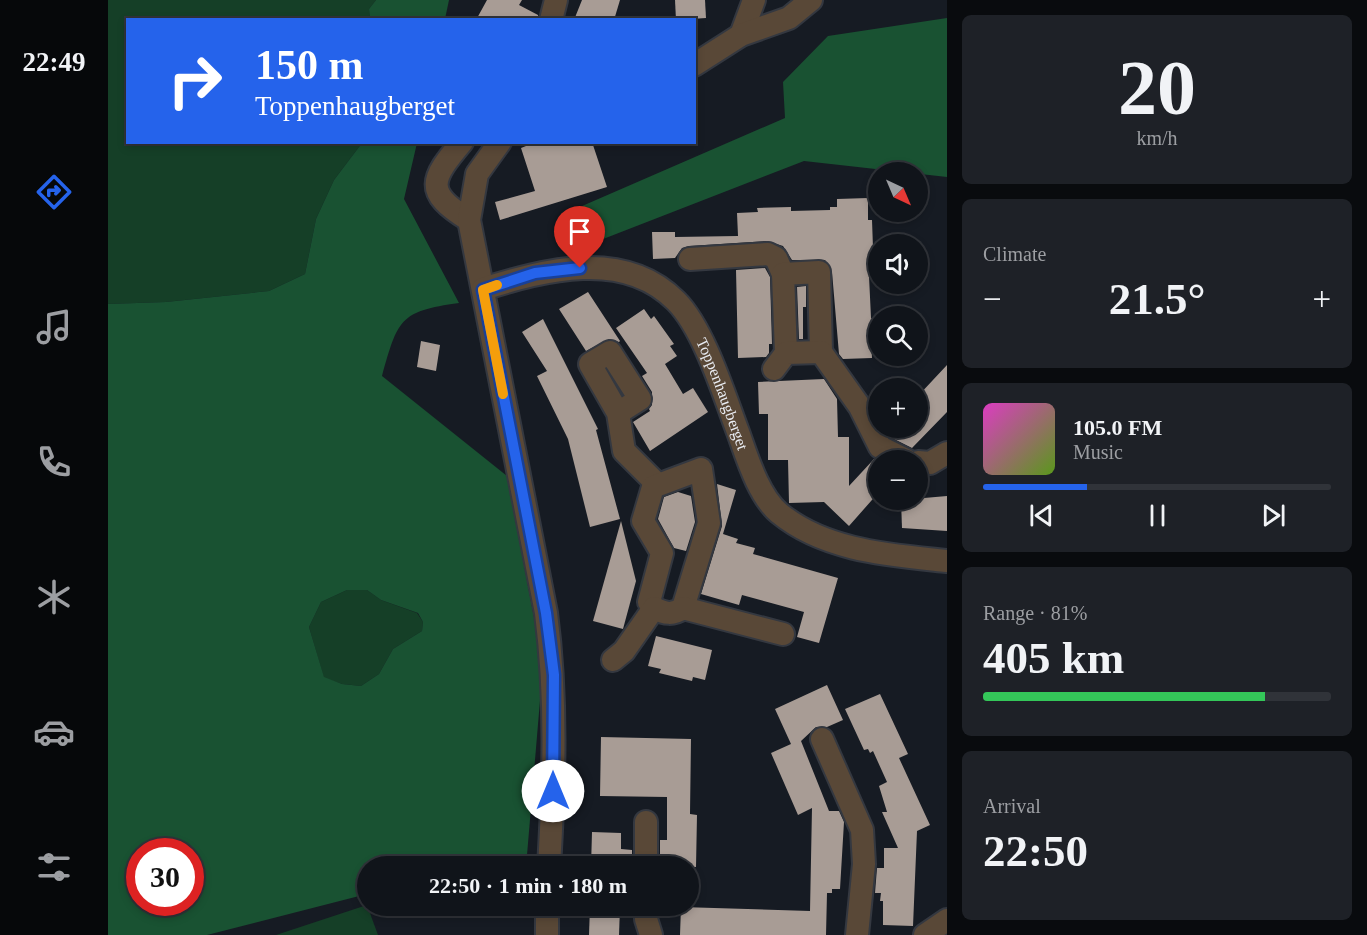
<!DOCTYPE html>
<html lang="en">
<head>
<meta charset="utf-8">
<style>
	body { margin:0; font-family:Georgia,serif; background:#1e2127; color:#f1f3f6; height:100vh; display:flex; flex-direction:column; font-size:22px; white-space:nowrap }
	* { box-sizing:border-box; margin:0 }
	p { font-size:20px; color:#9c9ea2 }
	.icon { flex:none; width:33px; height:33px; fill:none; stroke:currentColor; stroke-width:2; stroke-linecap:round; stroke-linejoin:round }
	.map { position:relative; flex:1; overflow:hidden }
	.sheet { display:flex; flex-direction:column; gap:15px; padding:15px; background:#090b0e; width:420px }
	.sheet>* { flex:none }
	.hud { position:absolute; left:18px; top:18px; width:570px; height:126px; border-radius:0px; box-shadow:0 3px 9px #0003,0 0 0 2px #303339; background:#2563eb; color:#fff; overflow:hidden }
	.needle { width:39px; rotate:136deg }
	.controls { position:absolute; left:760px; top:162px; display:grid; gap:12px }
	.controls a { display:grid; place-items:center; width:60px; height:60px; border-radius:50%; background:#10141a; box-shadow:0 3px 9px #0003,0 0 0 2px #303339; font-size:30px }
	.speed { position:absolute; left:18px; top:838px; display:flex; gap:12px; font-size:30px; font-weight:700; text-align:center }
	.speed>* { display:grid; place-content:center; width:78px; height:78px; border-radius:50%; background:#10141a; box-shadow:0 3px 9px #0003,0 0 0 2px #303339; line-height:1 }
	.speed .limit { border:9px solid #d22; background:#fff; color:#111 }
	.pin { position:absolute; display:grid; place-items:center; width:51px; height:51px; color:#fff; margin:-62px -26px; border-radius:50% 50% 50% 0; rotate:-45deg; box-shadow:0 0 6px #0007 }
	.pin .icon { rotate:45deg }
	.me { position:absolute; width:66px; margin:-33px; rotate:0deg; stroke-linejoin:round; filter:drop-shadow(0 0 4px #0008) }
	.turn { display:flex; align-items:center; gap:21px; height:126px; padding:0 30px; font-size:27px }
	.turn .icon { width:78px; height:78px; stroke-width:2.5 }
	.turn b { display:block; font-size:42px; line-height:51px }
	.big { font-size:45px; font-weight:700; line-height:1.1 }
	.sheet .card { flex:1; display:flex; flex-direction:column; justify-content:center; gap:9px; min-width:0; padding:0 21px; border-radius:9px; background:#1e2127 }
	.sheet .dial { align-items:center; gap:0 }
	.dial b { font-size:78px; line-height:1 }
	.song { display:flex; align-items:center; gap:18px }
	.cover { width:72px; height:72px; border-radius:9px; background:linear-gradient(135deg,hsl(310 70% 55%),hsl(90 70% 35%)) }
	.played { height:6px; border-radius:3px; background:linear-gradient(90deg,#2563eb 30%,#303339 30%) }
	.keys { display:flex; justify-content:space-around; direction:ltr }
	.heat { display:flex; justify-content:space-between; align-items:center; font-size:33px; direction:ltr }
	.charge { height:9px; border-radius:4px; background:linear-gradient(90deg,#34c759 81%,#303339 0) }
	.trip { position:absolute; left:249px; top:856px; width:342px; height:60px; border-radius:30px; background:#10141a; box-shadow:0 3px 9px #0003,0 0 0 2px #303339; font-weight:700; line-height:60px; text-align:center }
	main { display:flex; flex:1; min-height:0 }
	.menu { display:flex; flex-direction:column; width:108px; justify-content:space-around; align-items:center; background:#06080a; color:#9c9ea2 }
	.menu .icon { width:42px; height:42px }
	.menu .on { color:#2563eb }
	.menu b { font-size:27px; color:#f1f3f6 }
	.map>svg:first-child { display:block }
	.green { fill:#153f27 }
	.forest { fill:#195232; fill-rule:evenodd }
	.building { fill:#a89c95 }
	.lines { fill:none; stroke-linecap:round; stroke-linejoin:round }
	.street-casing { stroke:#343840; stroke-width:26 }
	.street { stroke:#594837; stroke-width:22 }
	.route-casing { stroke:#184099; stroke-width:15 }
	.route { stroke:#2563eb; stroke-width:10 }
	.slow { stroke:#f59e0b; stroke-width:10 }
	.labels { text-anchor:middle; stroke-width:6; stroke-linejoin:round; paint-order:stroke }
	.street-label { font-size:16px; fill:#eaedf3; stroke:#050609 }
</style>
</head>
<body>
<main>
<nav class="menu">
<b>22:49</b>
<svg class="icon on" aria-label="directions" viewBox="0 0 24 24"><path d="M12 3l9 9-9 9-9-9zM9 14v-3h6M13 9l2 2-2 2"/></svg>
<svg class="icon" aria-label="music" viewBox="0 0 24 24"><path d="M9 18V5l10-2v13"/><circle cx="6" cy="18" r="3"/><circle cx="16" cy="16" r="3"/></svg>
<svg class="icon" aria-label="phone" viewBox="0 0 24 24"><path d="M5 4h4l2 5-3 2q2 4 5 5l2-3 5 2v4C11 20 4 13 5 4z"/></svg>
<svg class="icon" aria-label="climate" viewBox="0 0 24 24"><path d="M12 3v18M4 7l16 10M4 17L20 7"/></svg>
<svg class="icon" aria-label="car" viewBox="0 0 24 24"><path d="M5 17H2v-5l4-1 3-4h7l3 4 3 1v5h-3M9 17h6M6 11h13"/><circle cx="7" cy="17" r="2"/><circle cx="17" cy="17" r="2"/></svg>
<svg class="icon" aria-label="filters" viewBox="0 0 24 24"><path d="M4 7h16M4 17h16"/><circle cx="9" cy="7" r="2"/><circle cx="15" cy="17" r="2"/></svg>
</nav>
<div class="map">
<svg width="839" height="935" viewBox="0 0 839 935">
	<rect width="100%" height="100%" fill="#161b23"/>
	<g class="green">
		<path d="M 0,0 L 268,0 L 261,9 L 262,19 L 20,20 L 20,142 L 254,143 L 226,180 L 208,219 L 197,274 L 161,291 L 58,302 L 0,304 Z"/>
		<path d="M 239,590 L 259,590 L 273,600 L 309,613 L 315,622 L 314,631 L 285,649 L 271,674 L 253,686 L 234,684 L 216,678 L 201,627 L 213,602 Z"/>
		<path d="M 259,905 L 270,935 L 168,935 Z"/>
	</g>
	<g class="forest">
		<path d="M 268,0 L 341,0 L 337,19 L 262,19 L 261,9 Z"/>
		<path d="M 839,18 L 839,177 L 696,161 L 472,248 L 458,213 L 677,118 L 675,82 L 720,36 Z"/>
		<path d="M 254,143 L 309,143 L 296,199 L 351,303 C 291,311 290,320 274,376 L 399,476 L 435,665 L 418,867 L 260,867 L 259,894 L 99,935 L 0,935 L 0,304 L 58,302 L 161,291 L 197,274 L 208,219 L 226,180 ZM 239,590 L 259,590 L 273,600 L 310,613 L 315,622 L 314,631 L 285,649 L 271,674 L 253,686 L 234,684 L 216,677 L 201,627 L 213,602 ZM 32,852 L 82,852 L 82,903 L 32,903 Z"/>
		<path d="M 287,906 L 408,906 C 367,912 326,924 287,906 Z"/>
	</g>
	<g class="building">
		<path d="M 379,0 L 414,0 L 411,5 L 430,15 L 430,20 L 368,20 Z"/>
		<path d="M 474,0 L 512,0 L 506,20 L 466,20 Z"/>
		<path d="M 567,0 L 597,0 L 598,18 L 568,20 Z"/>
		<path d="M 428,142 L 484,142 L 499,187 L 392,220 L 387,202 L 427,191 L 413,148 Z"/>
		<path d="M 760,198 L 760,220 L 764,220 L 766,276 L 761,276 L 763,318 L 767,318 L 767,336 L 763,336 L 764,358 L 735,359 L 731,354 L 724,272 L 717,260 L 684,260 L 675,246 L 659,241 L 581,246 L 574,248 L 567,258 L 545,259 L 544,232 L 567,232 L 567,237 L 630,236 L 629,213 L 650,212 L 649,208 L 683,207 L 683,211 L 722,210 L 722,207 L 729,207 L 729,199 Z"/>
		<path d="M 657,268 L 662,277 L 664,344 L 661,344 L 661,353 L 658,357 L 630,358 L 628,270 Z"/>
		<path d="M 698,286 L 698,307 L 695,307 L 695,339 L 691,339 L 689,287 Z"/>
		<path d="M 480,292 L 512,341 L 511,342 L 501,339 L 478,351 L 451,309 Z"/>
		<path d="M 536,309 L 543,319 L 546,316 L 566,344 L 562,346 L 569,356 L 557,364 L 575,394 L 585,388 L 600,412 L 542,451 L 525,422 L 542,411 L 541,409 L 544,405 L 544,392 L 534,376 L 539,373 L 508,328 Z"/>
		<path d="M 435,319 L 490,429 L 488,430 L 512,519 L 482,527 L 460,439 L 429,376 L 439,371 L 414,332 Z"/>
		<path d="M 313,341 L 332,345 L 328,371 L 309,367 Z"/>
		<path d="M 839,365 L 839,412 L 804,448 L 786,439 L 790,436 L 782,428 L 810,428 L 810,396 Z"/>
		<path d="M 716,379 L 729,399 L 730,437 L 741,437 L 741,486 L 766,459 L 771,462 L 771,492 L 741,526 L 716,502 L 681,503 L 680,460 L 660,460 L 660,414 L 651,414 L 650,382 Z"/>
		<path d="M 609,484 L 628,490 L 615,534 L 630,539 L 628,543 L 647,548 L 645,554 L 730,578 L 711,643 L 689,637 L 696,612 L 634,595 L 631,605 L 593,594 L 614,526 Z"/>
		<path d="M 570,492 L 583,496 L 587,522 L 578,551 L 566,548 L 550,519 L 556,497 Z"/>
		<path d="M 839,496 L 839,531 L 794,528 L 793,500 Z"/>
		<path d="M 513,521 L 528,581 L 515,629 L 485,621 Z"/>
		<path d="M 548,636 L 604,650 L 597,680 L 585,677 L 584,681 L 551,673 L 553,669 L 540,666 Z"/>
		<path d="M 719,685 L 735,720 L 719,727 L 708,727 L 693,741 L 721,811 L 731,811 L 736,822 L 732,889 L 724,889 L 724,893 L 719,893 L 718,935 L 572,935 L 573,907 L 702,911 L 704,808 L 690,815 L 663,753 L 683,744 L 667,709 Z"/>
		<path d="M 772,694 L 800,754 L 791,758 L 822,825 L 809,831 L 805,926 L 775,925 L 775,901 L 772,901 L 773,893 L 767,893 L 769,868 L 776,868 L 776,848 L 790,848 L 774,812 L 779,812 L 771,786 L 779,782 L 765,751 L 762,753 L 760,749 L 756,750 L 737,709 Z"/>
		<path d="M 493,737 L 583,739 L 582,814 L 589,815 L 588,867 L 552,866 L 552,840 L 559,840 L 559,797 L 492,796 Z"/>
		<path d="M 484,832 L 513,833 L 513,849 L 524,850 L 524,867 L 483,867 Z"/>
		<path d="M 482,906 L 512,907 L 511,935 L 481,935 Z"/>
	</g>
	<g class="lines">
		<defs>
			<g id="street">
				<path d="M 443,20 L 448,0"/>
				<path d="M 633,35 L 646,0"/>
				<path d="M 586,65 L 633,35 L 681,18 L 703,0"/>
				<path d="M 354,142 C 323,179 315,192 361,220"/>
				<path d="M 392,142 L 369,174 L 361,220 L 438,613 C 449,698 446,782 441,867"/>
				<path d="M 582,259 L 660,254 L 668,258 L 675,274"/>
				<path id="s1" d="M 375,289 C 436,270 516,248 568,301 C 596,329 616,395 630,432 C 639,457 650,495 671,513 C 717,551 782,555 839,561"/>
				<path d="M 678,353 L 675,274 L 711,272 L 713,352"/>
				<path d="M 666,369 L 678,353 L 713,352 L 752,407 L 772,447 L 798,460"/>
				<path d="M 510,413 L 532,399 L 502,352 L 482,364 L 510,413 L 516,451 L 549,484"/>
				<path d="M 810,462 L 822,463 L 839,453"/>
				<path d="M 546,608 L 541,602 L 554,553 L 535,521 L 545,487 L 593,469 L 601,523 L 575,608"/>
				<path d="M 505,660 L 516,651 L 546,608 C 557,614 565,615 575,608 L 675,634"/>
				<path d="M 714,739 L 754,830 L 756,864 L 749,935"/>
				<path d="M 538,867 L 538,822"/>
				<path d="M 538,906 L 538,919 L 543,935"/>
				<path d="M 439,935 L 439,906"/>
				<path d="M 817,935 L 839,920"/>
			</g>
		</defs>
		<use href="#street" class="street-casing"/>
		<use href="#street" class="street"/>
	</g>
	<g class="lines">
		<defs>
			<path id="route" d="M 445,791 L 446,675 L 438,613 L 375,290 L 427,273 L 472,268"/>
		</defs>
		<use href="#route" class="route-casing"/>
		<use href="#route" class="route"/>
		<path class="slow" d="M 389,285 L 375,290 L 395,394"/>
	</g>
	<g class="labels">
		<g class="street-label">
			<text dy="6" stroke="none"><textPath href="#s1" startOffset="309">Toppenhaugberget</textPath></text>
		</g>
	</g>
</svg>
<div class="controls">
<a><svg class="needle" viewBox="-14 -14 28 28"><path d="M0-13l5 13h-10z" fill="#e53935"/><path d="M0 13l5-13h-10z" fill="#9c9ea2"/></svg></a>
<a><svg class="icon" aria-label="sound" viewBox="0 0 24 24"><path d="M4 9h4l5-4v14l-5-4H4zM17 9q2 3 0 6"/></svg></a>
<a><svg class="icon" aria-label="search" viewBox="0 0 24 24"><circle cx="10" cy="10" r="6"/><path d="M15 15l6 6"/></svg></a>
<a>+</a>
<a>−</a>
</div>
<div class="speed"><div class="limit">30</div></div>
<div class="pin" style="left:472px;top:268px;background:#d93025"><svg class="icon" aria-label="arrive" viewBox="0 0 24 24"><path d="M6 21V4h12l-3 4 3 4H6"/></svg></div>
<svg class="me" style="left:445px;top:791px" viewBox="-20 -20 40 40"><circle r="19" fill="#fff"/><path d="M0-13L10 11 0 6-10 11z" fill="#2563eb"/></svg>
<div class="trip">22:50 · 1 min · 180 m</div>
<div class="hud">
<div class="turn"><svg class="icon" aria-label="right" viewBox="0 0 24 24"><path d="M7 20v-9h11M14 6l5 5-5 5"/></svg><div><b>150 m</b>Toppenhaugberget</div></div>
</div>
</div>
<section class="sheet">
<div class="card dial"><b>20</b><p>km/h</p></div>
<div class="card"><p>Climate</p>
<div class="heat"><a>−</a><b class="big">21.5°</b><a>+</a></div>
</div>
<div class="card">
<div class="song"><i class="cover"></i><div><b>105.0 FM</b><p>Music</p></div></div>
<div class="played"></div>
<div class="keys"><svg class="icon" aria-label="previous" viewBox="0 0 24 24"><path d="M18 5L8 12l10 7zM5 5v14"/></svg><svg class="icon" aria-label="pause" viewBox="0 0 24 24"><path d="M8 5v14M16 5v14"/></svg><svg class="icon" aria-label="next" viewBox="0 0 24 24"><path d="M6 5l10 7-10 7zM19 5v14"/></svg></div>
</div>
<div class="card"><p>Range · 81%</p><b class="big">405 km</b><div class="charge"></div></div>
<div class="card"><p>Arrival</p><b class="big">22:50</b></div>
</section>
</main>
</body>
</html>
